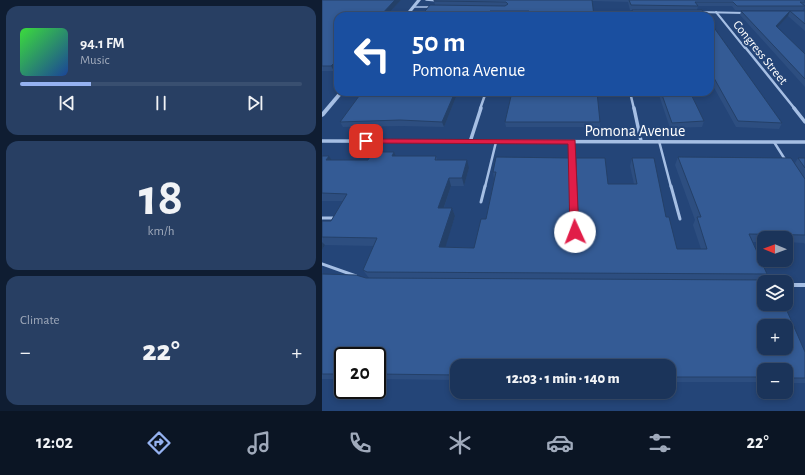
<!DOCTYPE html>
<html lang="en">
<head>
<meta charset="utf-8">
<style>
	body { margin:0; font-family:"Alegreya Sans",sans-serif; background:#283f63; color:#f1f3f6; height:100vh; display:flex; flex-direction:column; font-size:15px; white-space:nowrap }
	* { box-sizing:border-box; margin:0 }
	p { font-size:13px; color:#a0aabb }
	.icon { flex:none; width:22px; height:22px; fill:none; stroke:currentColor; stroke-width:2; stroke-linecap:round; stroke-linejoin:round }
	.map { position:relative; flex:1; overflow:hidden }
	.panel { display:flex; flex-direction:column; gap:6px; padding:6px; background:#0f1d32; width:322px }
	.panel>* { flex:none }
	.guide { position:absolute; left:12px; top:12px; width:380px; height:84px; border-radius:12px; box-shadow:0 2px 6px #0003,0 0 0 1px #394f70; background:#1a4fa0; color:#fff; overflow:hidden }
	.needle { width:26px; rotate:271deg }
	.fabs { position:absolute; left:435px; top:231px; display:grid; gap:8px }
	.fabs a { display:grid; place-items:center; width:36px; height:36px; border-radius:8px; background:#1b345a; box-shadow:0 2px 6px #0003,0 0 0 1px #394f70; font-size:20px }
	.speed { position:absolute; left:12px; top:347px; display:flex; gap:8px; font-size:20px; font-weight:700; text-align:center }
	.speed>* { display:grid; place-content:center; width:52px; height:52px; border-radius:50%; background:#1b345a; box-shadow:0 2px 6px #0003,0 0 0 1px #394f70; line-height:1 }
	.speed .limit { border:2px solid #111; border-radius:6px; background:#fff; color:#111 }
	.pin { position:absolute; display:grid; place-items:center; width:34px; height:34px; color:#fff; margin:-17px; border-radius:8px; box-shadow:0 2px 6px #0006 }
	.me { position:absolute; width:44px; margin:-22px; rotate:358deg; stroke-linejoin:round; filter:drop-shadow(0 0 3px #0008) }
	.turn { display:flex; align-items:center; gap:14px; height:84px; padding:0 12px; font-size:18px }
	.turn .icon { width:52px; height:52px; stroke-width:2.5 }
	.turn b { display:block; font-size:28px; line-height:34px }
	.big { font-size:30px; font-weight:800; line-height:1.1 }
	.panel .tile { flex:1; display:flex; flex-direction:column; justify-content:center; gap:6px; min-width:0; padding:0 14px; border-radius:12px; background:#283f63 }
	.panel .dial { align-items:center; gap:0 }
	.dial b { font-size:52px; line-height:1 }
	.song { display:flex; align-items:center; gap:12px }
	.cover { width:48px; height:48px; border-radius:6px; background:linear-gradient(135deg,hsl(120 70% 55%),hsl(220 70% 35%)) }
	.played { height:4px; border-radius:2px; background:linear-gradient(90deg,#95b2f1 25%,#394f70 25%) }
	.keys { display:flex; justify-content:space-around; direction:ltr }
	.heat { display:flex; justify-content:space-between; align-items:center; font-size:22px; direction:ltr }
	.trip { position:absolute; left:128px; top:359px; width:226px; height:40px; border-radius:12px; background:#1b345a; box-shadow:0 2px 6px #0003,0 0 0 1px #394f70; font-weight:800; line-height:40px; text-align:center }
	.tab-bar { display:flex; height:64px; justify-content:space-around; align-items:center; background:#0b1524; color:#a0aabb }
	.tab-bar .icon { width:28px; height:28px }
	.tab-bar .current { color:#95b2f1 }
	.tab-bar b { font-size:18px; color:#f1f3f6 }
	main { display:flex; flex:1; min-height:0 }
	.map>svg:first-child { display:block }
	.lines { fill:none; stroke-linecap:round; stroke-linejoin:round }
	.service-far3 { stroke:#a6bfe4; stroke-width:1.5 }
	.service-far2 { stroke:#a6bfe4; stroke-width:2.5 }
	.service-far1 { stroke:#a6bfe4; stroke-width:3 }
	.service { stroke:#a6bfe4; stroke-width:4 }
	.minor-far2 { stroke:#a6bfe4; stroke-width:2 }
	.minor-far1 { stroke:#a6bfe4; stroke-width:2.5 }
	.minor { stroke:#a6bfe4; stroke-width:3.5 }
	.tertiary { fill:#a6bfe4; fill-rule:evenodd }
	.wall { fill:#2d4e80 }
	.shaded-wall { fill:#244068 }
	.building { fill:#345b95; stroke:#244068; fill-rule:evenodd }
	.route { fill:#e11d48; stroke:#92132f }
	.labels { text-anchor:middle; stroke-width:4; stroke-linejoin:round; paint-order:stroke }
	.far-street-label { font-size:13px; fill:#fff; stroke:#244578 }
	.street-label { font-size:16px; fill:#fff; stroke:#244578 }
</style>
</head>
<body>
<main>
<section class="panel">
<div class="tile">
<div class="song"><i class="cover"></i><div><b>94.1 FM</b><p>Music</p></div></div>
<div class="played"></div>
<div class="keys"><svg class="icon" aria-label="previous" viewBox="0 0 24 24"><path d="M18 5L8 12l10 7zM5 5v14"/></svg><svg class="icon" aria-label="pause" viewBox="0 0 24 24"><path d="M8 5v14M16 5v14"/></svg><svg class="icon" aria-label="next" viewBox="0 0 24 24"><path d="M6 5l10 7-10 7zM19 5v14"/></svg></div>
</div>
<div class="tile dial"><b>18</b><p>km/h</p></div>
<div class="tile"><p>Climate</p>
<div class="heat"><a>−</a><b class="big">22°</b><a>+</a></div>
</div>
</section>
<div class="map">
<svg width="483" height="411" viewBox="0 0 483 411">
	<rect width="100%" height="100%" fill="#244578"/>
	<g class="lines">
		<g class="service-far3">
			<path d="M 104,0 L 116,1"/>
			<path d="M 91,7 L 109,7"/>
		</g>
		<g class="service-far2">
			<path d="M 337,141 L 349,187"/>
			<path d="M 250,142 L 252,187"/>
			<path d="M 452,142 L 464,161"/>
			<path d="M 163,187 L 174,142"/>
		</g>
		<g class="service-far1">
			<path d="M 251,186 L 253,230"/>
			<path d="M 349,186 L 358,219"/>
			<path d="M 159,202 L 163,186"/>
			<path d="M 0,218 L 12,218"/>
			<path d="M 0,264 L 34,276"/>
			<path d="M 464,285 L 483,285"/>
		</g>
		<path class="service" d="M 464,285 L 483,285"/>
		<g class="minor-far2">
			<path d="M 376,12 L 423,13"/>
			<path d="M 394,12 L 423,48"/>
			<path d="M 291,16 L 292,13 L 315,12"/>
		</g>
		<g class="minor-far1">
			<path d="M 423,47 L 473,109"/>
			<path d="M 308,92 L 312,109"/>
			<path d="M 158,109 L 164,92"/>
		</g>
		<g class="minor">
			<path d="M 312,108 L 319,141"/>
			<path d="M 472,108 L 483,122"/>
			<path d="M 0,141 L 483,142"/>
			<path d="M 148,142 L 159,108"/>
		</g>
		<g class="tertiary">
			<path d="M 95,0 L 99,0 L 86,16 L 82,16 Z"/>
			<path d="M 17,92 L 22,92 L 2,116 L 0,117 L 0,112 Z"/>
		</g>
	</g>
	<g class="wall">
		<path d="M 0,0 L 79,0 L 64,16 L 16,16 L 12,71 L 0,71 Z"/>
		<path d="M 112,0 L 483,0 L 483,6 L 481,10 L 413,10 L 410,6 L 376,6 L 375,10 L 308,10 L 306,2 L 270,1 L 206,15 L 169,15 L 113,5 L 112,1 Z"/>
		<path d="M 310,10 L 384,16 L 310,16 Z"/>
		<path d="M 419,11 L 483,11 L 483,31 L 466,16 L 455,27 L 483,54 L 483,87 L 418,15 Z"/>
		<path d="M 388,22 L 460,123 L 457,129 L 414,127 L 390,84 L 388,84 Z"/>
		<path d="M 136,92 L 122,127 L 80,126 L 21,127 L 18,122 Z"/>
		<path d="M 336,92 L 368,92 L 382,121 L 380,127 L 348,128 Z"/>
		<path d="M 183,122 L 278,122 L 278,127 L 184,127 Z"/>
		<path d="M 72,152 L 74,156 L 114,156 L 115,160 L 147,168 L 142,186 L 129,186 L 122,208 L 130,208 L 133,216 L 123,247 L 152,248 L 164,219 L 172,179 L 171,172 L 174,157 L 253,227 L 256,225 L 253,166 L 254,158 L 286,184 L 312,184 L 308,166 L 310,158 L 344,217 L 355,249 L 379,249 L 371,225 L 373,220 L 353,165 L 356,157 L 473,163 L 476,158 L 483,158 L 483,244 L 482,243 L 464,242 L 464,238 L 442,238 L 442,242 L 431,242 L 445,274 L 440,280 L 449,282 L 483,352 L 483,383 L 464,383 L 464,370 L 442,370 L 442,382 L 347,382 L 347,366 L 135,366 L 135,380 L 55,379 L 55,356 L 21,356 L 21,379 L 0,379 L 0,274 L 47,278 L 41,270 L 52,246 L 3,245 L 0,250 L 0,221 L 9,221 L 21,201 L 0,201 L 0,156 L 7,156 L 9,160 L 46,160 Z"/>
	</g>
	<g class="shaded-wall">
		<path d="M 73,0 L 79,0 L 64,16 L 58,16 Z"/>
		<path d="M 168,11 L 168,16 L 166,16 Z"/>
		<path d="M 468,11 L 466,16 L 452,31 L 454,26 Z"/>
		<path d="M 16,59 L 16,66 L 12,71 L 9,66 Z"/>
		<path d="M 133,92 L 136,92 L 122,127 L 120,122 Z"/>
		<path d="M 72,152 L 76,160 L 70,156 Z"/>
		<path d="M 7,156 L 12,164 L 4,160 Z"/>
		<path d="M 145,160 L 147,168 L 142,186 L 140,178 Z"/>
		<path d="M 127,178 L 129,186 L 119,216 L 116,208 Z"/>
		<path d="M 130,208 L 133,216 L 121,255 L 117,247 Z"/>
		<path d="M 0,242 L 3,245 L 0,250 Z"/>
	</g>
	<g class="building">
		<path d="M 0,0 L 73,0 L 58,16 L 16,16 L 16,59 L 9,66 L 0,66 Z"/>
		<path d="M 112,0 L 270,0 L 272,16 L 206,16 L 207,11 L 168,11 L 166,16 L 99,16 L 108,5 L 183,6 L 186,4 L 184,2 L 112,1 Z"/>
		<path d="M 307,0 L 483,0 L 483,2 L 478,2 L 483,6 L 415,6 L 411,2 L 373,2 L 376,6 L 309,5 Z"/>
		<path d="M 310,10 L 380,10 L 384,16 L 312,16 Z"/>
		<path d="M 419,11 L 483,11 L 483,24 L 468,11 L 454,26 L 483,54 L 483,79 Z"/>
		<path d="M 388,22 L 460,123 L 416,121 L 392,78 L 388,78 Z"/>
		<path d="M 40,92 L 133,92 L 120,122 L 78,120 L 18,122 Z"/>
		<path d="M 190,92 L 275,92 L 278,122 L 183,122 Z"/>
		<path d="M 339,92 L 368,92 L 382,121 L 350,123 Z"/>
		<path d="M 51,152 L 72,152 L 70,156 L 114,156 L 113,160 L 145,160 L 140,178 L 127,178 L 116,208 L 130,208 L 117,247 L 152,248 L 159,219 L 164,219 L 174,172 L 171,172 L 174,157 L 248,158 L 250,224 L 253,227 L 256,224 L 254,158 L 283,158 L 286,184 L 315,184 L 310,158 L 332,158 L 344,217 L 347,217 L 355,249 L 385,249 L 375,217 L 379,217 L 356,157 L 469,158 L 483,179 L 483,235 L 427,234 L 445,274 L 45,272 L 41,270 L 55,238 L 0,237 L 0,221 L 9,221 L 25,194 L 0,193 L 0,156 L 7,156 L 4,160 L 46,160 Z"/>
		<path d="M 476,158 L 483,158 L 483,168 Z"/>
		<path d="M 0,274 L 34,275 L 44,278 L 448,280 L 449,282 L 442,282 L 442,304 L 462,304 L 483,352 L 483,378 L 464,378 L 464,370 L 442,370 L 442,377 L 347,377 L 347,366 L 135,366 L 135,375 L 55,374 L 55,356 L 21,356 L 21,374 L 0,374 ZM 442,326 L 464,326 L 464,348 L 442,348 Z"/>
	</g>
	<path class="route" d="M 42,139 L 253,140 L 257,232 L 253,236 L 248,232 L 246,144 L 44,143 L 41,141 Z"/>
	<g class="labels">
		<g class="far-street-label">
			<text transform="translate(439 52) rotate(51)" y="5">Congress Street</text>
		</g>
		<g class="street-label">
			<text x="313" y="136">Pomona Avenue</text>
		</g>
	</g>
</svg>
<div class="fabs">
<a><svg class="needle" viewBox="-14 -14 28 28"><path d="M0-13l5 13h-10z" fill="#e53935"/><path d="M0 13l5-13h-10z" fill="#a0aabb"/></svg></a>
<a><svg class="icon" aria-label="layers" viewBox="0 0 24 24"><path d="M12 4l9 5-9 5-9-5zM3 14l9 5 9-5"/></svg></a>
<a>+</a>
<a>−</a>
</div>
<div class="speed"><div class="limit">20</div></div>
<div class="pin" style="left:44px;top:141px;background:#d93025"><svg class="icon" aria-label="arrive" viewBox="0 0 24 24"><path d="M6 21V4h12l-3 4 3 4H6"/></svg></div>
<svg class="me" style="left:253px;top:232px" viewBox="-20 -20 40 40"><circle r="19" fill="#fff"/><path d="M0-13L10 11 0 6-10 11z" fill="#e11d48"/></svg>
<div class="trip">12:03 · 1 min · 140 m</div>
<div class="guide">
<div class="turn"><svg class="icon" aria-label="left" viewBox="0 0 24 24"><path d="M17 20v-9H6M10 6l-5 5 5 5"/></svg><div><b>50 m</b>Pomona Avenue</div></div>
</div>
</div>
</main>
<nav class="tab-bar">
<b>12:02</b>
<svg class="icon current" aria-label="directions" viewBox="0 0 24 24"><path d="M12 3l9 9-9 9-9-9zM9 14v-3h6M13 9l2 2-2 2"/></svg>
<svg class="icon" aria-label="music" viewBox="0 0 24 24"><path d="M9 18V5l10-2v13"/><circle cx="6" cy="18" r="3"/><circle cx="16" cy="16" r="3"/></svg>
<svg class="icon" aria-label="phone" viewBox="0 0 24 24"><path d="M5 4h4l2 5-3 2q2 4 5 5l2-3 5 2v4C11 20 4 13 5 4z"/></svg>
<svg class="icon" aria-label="climate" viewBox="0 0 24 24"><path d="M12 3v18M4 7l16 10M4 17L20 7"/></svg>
<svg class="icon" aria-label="car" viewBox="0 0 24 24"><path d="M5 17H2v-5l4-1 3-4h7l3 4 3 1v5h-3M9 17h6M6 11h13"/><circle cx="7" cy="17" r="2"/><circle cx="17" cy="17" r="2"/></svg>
<svg class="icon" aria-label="filters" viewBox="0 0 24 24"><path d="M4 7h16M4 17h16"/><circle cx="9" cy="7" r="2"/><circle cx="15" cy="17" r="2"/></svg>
<b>22°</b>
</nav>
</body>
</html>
